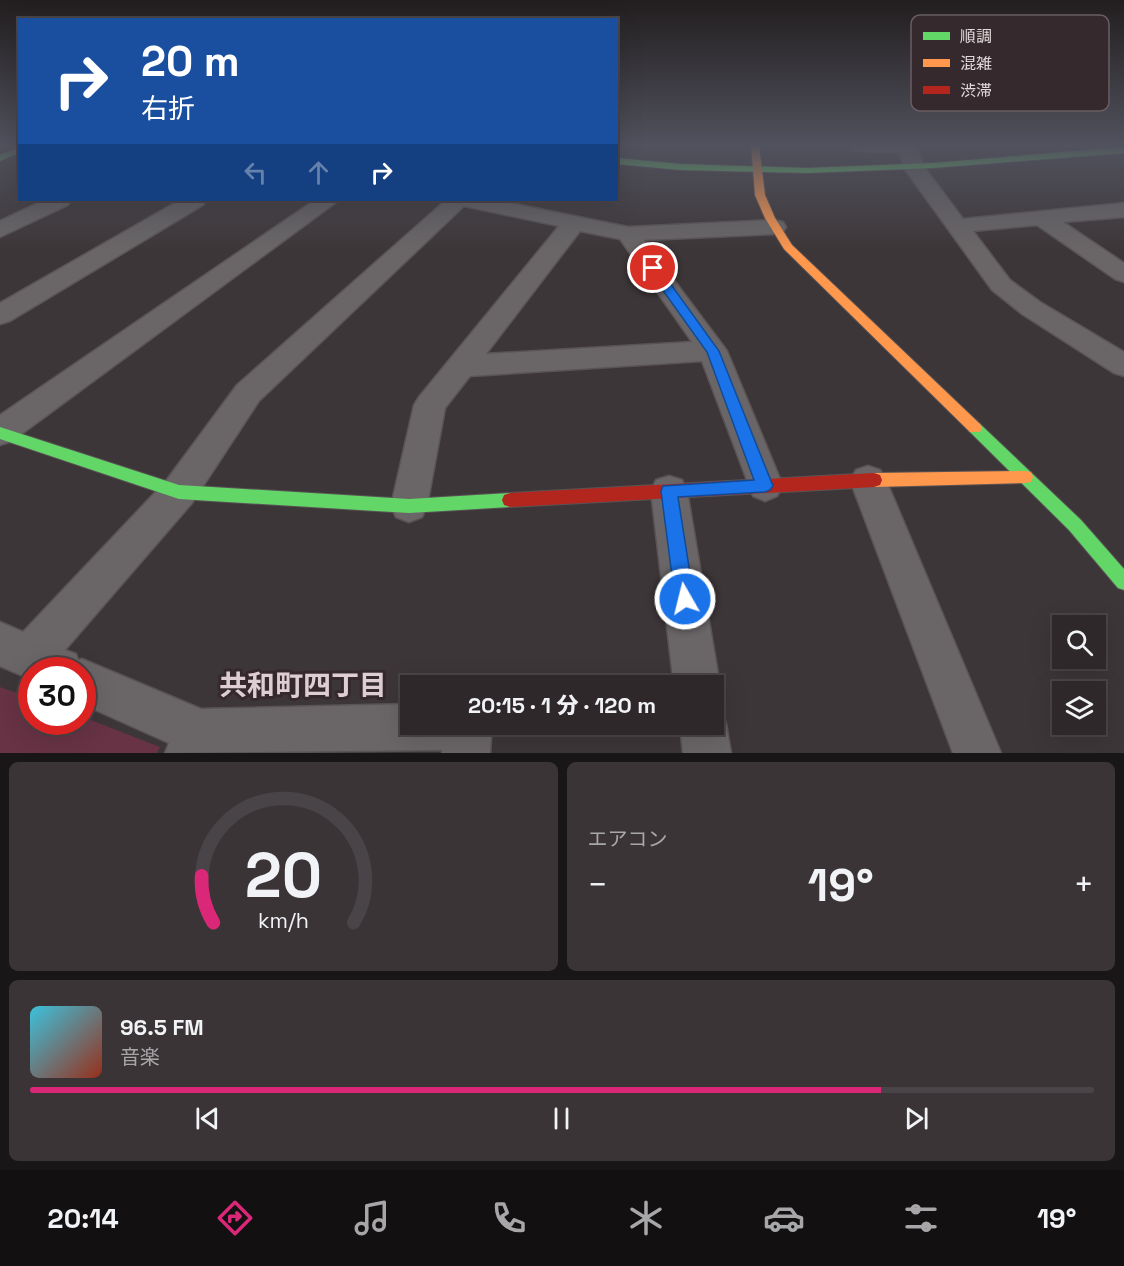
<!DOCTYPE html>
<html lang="ja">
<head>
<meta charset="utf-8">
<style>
	body { margin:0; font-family:"Space Grotesk","Noto Sans JP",sans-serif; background:#3a3436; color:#f1f3f6; height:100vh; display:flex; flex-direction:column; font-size:22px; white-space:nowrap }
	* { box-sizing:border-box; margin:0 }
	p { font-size:20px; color:#a7a6a8 }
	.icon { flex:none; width:33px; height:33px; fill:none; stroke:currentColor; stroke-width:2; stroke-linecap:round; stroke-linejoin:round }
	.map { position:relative; height:753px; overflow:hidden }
	.panel { display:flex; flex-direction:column; gap:9px; padding:9px; background:#191617; flex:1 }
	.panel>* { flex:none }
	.banner { position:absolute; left:18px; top:18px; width:600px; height:183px; border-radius:0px; box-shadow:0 6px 24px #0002,0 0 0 2px #494447; background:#1a4fa0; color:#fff; overflow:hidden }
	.tools { position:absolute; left:1052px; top:615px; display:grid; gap:12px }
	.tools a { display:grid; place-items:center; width:54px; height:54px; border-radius:0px; background:#2e282a; box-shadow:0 6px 24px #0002,0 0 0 2px #494447; font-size:30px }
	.speed { position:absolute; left:18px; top:657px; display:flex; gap:12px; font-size:30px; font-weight:700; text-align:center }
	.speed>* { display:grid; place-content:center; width:78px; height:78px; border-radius:50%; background:#2e282a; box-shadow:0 6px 24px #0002,0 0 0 2px #494447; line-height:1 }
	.speed .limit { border:9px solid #d22; background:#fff; color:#111 }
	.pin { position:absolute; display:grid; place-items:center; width:51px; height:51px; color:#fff; margin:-26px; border:3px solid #fff; border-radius:50%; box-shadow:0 2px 6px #0007 }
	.me { position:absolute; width:66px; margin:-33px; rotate:352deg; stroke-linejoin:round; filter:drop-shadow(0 0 4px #0008) }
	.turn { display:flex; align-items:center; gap:21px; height:126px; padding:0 24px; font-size:27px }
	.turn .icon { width:78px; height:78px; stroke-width:2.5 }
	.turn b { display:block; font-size:42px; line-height:51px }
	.lanes { display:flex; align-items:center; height:57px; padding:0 24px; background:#0003; justify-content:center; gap:30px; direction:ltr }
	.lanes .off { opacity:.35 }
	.big { font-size:45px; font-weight:800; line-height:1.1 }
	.panel .widget { flex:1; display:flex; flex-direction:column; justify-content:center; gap:9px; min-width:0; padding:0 21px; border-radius:9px; background:#3a3436 }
	.panel .dial { align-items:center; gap:0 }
	.dial svg { height:156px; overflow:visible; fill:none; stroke:#494447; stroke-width:7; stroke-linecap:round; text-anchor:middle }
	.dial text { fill:#f1f3f6; stroke:none }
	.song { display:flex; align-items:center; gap:18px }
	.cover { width:72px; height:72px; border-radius:9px; background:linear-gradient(135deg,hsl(190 70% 55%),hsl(10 70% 35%)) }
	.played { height:6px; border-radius:3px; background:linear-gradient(90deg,#db2777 80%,#494447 80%) }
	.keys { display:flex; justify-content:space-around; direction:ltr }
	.heat { display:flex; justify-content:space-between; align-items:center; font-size:33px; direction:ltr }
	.panel .tiles { flex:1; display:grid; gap:9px; grid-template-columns:1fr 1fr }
	.widget:last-child { grid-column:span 2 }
	.trip { position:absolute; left:400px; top:675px; width:324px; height:60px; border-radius:0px; background:#2e282a; box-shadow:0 6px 24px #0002,0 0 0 2px #494447; font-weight:800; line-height:60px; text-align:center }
	.tabs { display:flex; height:96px; justify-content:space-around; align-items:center; background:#121011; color:#a7a6a8 }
	.tabs .icon { width:42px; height:42px }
	.tabs .on { color:#db2777 }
	.tabs b { font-size:27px; color:#f1f3f6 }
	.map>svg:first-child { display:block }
	.green { fill:#673345 }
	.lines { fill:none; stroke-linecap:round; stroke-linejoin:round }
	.street-casing { stroke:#595355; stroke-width:3 }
	.fast-casing { stroke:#595355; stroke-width:2 }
	.slow-casing { stroke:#595355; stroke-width:2 }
	.jam-casing { stroke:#595355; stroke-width:2 }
	.street { fill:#6a6667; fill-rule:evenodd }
	.fast { fill:#63d668; fill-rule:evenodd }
	.slow { fill:#ff974d; fill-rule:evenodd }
	.jam { fill:#b3261e; fill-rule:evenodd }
	.route { fill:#1a73e8; stroke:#114b97; stroke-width:1.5 }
	.labels { text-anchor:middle; stroke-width:6; stroke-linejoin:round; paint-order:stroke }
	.near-neighbourhood-label { font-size:28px; font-weight:bold; fill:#deced3; stroke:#35292d }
	.key { fill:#35292d; stroke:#685e61; stroke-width:1.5 }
	.key-label { font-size:16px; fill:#e0d8da }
</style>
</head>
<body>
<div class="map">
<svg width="1124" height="753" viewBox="0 0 1124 753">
	<rect width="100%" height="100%" fill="#3d3638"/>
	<path class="green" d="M 0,687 L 31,698 L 32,722 L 82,722 L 83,717 L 160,747 L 157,753 L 0,753 Z"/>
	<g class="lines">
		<defs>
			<g id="street">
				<path d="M 846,145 L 916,145 L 924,167 L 963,219 L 1124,203 L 1124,217 L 1063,222 L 1124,263 L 1124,282 L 1115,279 L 1037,225 L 973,231 L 1010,280 L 1040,302 L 1124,352 L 1124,376 L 1114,373 L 1022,314 L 992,290 L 904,168 L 900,153 L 855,151 Z"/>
				<path d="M 44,200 L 71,200 L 68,205 L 0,237 L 0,221 Z"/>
				<path d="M 180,200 L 206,200 L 203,205 L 10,321 L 0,324 L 0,303 Z"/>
				<path d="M 315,200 L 339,200 L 12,441 L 0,445 L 0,415 Z"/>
				<path d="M 446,200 L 495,200 L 628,227 L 775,220 L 783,222 L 786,227 L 783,232 L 775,234 L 644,240 L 727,351 L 783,486 L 777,496 L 765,501 L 753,496 L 702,361 L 470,376 L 445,408 L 427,506 L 422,517 L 409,522 L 396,517 L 391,506 L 414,405 L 419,397 L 559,226 L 464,206 L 259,401 L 192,503 L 65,650 L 76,654 L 78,660 L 82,659 L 201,709 L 411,704 L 411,724 L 492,724 L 490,753 L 442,753 L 442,750 L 165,753 L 169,743 L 82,704 L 82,670 L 32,670 L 32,680 L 0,666 L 0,622 L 23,632 L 166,481 L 237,385 ZM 580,231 L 620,239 L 692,342 L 486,354 Z"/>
				<path d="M 868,466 L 880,470 L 886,480 L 1001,753 L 953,753 L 850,480 L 856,470 Z"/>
				<path d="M 669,476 L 682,480 L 687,491 L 720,686 L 714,699 L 714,686 L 674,686 L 651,491 L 656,480 Z"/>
				<path d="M 714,705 L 720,707 L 726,724 L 731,753 L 683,753 L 680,724 L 714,724 Z"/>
			</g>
			<g id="fast">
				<path d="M 20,147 L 20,152 L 0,161 L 0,155 Z"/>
				<path d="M 1124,147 L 1124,153 L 933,168 L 807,173 L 681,170 L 616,164 L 616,158 L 681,164 L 807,168 L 933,163 Z"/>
				<path d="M 975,422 L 980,424 L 1081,520 L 1124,569 L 1124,590 L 1118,588 L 1069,530 L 970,432 L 968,428 L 970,424 Z"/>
				<path d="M 0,427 L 179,485 L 409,499 L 510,493 L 516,495 L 518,500 L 516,505 L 510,507 L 409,513 L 179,499 L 0,439 Z"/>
			</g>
			<g id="slow">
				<path d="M 751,145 L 759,145 L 765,195 L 775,218 L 792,245 L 980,424 L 982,428 L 980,432 L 970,432 L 784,249 L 765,218 L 755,195 Z"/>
				<path d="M 1025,471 L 1031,472 L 1033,477 L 1031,482 L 1025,483 L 874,487 L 868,485 L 866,480 L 868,475 L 874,473 Z"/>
			</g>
			<path id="jam" d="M 874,473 L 880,475 L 882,480 L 880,485 L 874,487 L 510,507 L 504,505 L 502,500 L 504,495 L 510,493 Z"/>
		</defs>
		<use href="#street" class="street-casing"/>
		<use href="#fast" class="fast-casing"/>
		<use href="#slow" class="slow-casing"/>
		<use href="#jam" class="jam-casing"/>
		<use href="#street" class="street"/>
		<use href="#fast" class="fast"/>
		<use href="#slow" class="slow"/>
		<use href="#jam" class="jam"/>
	</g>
	<linearGradient id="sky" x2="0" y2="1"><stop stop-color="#221e1f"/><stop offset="0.58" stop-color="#51525e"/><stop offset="1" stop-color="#51525e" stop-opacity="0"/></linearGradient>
	<rect width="1124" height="251" fill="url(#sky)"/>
	<path class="route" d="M 649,265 L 657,265 L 719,351 L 773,486 L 770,490 L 765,492 L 678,497 L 694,599 L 691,605 L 685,608 L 678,605 L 675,599 L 661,491 L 663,486 L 754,480 L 707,352 L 647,268 Z"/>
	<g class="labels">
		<g class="near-neighbourhood-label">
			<text x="303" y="695">共和町四丁目</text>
		</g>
	</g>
	<rect x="911" y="15" width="198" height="96" rx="9" class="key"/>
	<rect x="923" y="32" width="27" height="8" fill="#63d668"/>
	<rect x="923" y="59" width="27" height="8" fill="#ff974d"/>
	<rect x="923" y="86" width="27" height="8" fill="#b3261e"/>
	<g class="key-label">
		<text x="960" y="42">順調</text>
		<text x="960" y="69">混雑</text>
		<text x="960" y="96">渋滞</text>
	</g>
</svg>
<div class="tools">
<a><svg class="icon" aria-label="search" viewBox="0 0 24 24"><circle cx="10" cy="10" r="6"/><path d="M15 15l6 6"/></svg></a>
<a><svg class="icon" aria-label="layers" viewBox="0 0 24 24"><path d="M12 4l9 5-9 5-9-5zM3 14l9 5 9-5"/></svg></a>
</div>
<div class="speed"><div class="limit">30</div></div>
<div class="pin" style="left:653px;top:268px;background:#d93025"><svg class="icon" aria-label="arrive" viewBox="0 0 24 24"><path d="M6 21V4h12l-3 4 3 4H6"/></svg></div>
<svg class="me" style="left:685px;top:599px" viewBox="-20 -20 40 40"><circle r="17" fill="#1a73e8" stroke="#fff" stroke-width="3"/><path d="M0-11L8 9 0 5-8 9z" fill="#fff"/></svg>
<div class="trip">20:15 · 1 分 · 120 m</div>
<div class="banner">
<div class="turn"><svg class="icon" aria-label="right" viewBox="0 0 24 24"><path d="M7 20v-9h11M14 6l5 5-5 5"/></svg><div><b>20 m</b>右折</div></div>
<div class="lanes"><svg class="icon off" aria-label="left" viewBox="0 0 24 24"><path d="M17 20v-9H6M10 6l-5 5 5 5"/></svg><svg class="icon off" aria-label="ahead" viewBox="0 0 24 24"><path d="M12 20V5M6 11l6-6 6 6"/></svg><svg class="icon" aria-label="right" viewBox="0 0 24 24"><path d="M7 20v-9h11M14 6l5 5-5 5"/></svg></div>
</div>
</div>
<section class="panel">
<div class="tiles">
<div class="widget dial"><svg viewBox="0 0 100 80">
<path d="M14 69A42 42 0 1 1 86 69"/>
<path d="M14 69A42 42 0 0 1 8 45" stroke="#db2777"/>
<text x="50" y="56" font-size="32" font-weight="700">20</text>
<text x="50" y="72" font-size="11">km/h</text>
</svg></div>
<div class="widget"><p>エアコン</p>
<div class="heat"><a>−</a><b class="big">19°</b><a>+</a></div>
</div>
<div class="widget">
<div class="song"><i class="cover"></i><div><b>96.5 FM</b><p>音楽</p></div></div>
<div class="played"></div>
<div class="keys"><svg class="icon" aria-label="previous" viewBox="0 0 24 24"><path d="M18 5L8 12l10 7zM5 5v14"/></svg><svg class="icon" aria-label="pause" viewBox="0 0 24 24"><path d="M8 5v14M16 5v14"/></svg><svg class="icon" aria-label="next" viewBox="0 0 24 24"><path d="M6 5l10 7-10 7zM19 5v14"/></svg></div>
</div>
</div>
</section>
<nav class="tabs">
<b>20:14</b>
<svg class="icon on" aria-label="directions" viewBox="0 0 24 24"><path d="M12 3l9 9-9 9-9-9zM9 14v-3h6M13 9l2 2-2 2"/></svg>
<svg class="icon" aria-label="music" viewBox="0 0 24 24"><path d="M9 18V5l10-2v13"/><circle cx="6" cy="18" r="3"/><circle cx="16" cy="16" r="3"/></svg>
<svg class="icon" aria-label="phone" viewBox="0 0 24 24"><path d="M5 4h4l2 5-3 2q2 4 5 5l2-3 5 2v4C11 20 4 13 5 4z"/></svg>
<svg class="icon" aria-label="climate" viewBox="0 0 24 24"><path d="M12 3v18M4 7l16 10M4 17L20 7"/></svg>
<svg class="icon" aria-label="car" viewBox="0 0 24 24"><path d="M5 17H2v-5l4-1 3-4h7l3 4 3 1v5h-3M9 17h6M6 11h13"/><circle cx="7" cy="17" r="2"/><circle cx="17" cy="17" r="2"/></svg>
<svg class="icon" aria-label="filters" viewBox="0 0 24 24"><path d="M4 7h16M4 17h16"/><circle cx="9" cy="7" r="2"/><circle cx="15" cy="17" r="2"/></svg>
<b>19°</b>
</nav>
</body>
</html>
